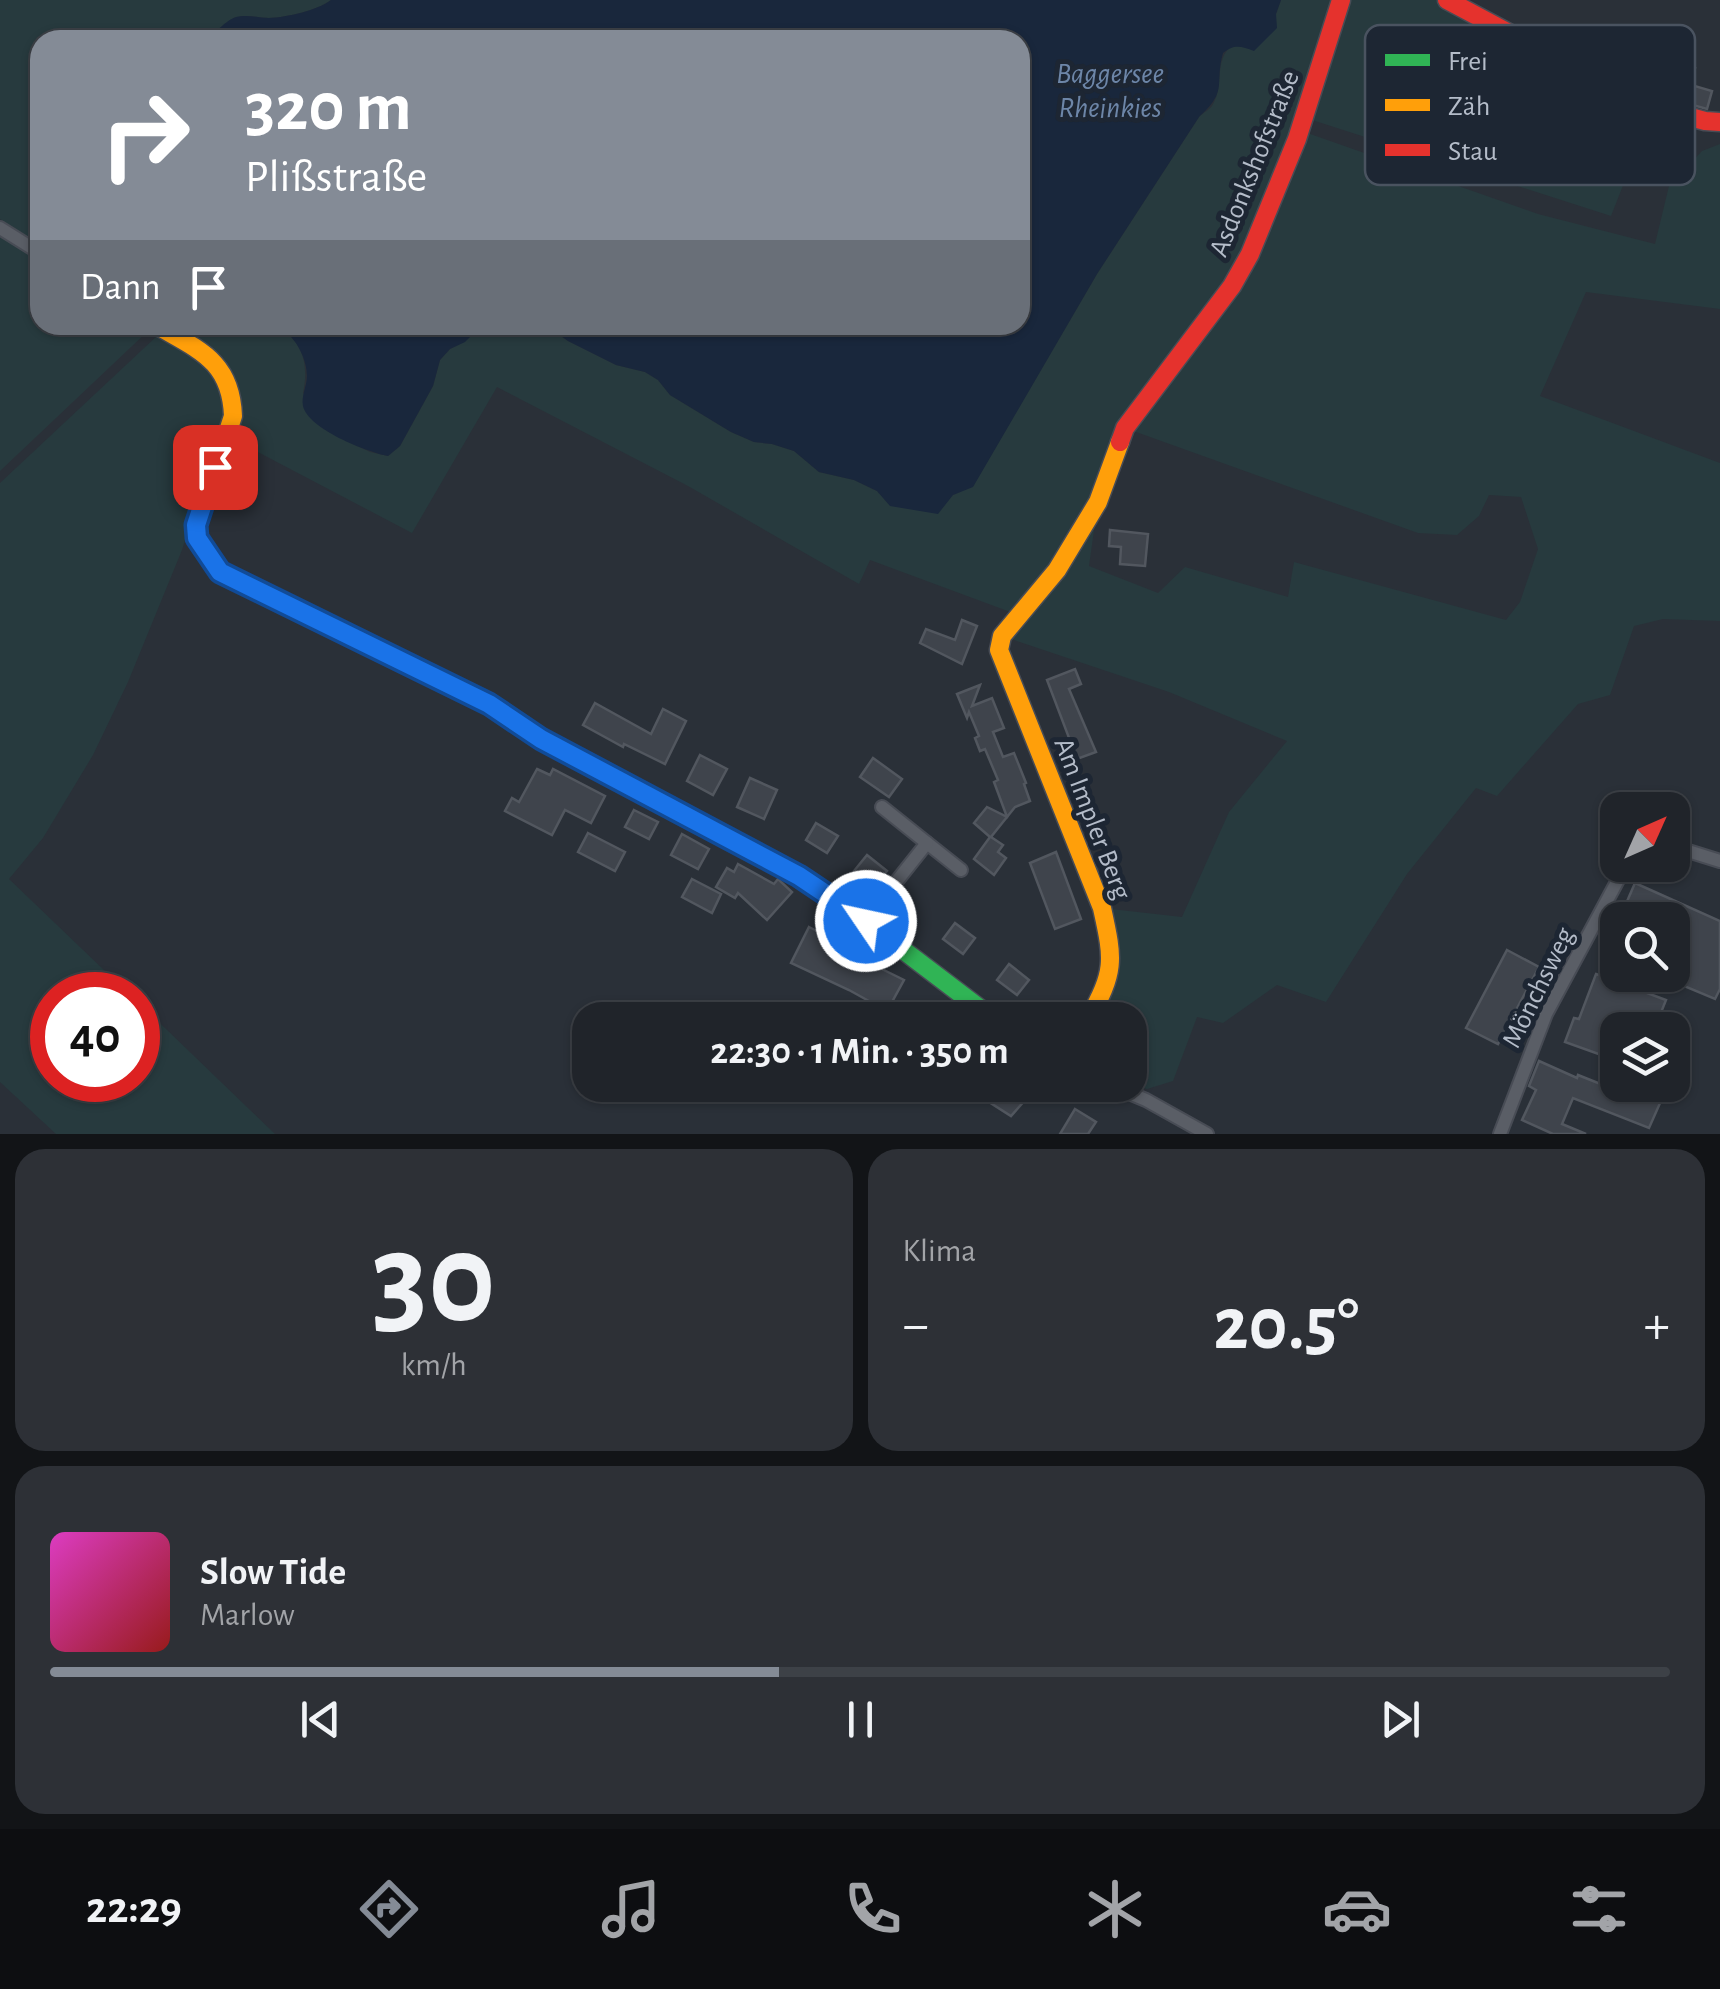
<!DOCTYPE html>
<html lang="de">
<head>
<meta charset="utf-8">
<style>
	body { margin:0; font-family:"Alegreya Sans",sans-serif; background:#2d3036; color:#f1f3f6; height:100vh; display:flex; flex-direction:column; font-size:38px; white-space:nowrap }
	* { box-sizing:border-box; margin:0 }
	p { font-size:32px; color:#a2a4a8 }
	.icon { flex:none; width:55px; height:55px; fill:none; stroke:currentColor; stroke-width:2; stroke-linecap:round; stroke-linejoin:round }
	.map { position:relative; height:1134px; overflow:hidden }
	.drawer { display:flex; flex-direction:column; gap:15px; padding:15px; background:#121417; flex:1 }
	.drawer>* { flex:none }
	.top-card { position:absolute; left:30px; top:30px; width:1000px; height:305px; border-radius:30px; box-shadow:0 2px 8px #0004,0 0 0 2px #3d4147; background:#848b96; color:#fff; overflow:hidden }
	.needle { width:65px; rotate:45deg }
	.buttons { position:absolute; left:1600px; top:792px; display:grid; gap:20px }
	.buttons a { display:grid; place-items:center; width:90px; height:90px; border-radius:20px; background:#20242a; box-shadow:0 2px 8px #0004,0 0 0 2px #3d4147; font-size:50px }
	.speed { position:absolute; left:30px; top:972px; display:flex; gap:20px; font-size:50px; font-weight:700; text-align:center }
	.speed>* { display:grid; place-content:center; width:130px; height:130px; border-radius:50%; background:#20242a; box-shadow:0 2px 8px #0004,0 0 0 2px #3d4147; line-height:1 }
	.speed .limit { border:15px solid #d22; background:#fff; color:#111 }
	.pin { position:absolute; display:grid; place-items:center; width:85px; height:85px; color:#fff; margin:-42px; border-radius:20px; box-shadow:0 5px 15px #0006 }
	.me { position:absolute; width:110px; margin:-55px; rotate:304deg; stroke-linejoin:round; filter:drop-shadow(0 0 8px #0008) }
	.turn { display:flex; align-items:center; gap:35px; height:210px; padding:0 50px; font-size:45px }
	.turn .icon { width:130px; height:130px; stroke-width:2.5 }
	.turn b { display:block; font-size:70px; line-height:85px }
	.then { display:flex; align-items:center; height:95px; padding:0 50px; background:#0003; gap:20px; font-size:38px }
	.big { font-size:75px; font-weight:700; line-height:1.1 }
	.drawer .tile { flex:1; display:flex; flex-direction:column; justify-content:center; gap:15px; min-width:0; padding:0 35px; border-radius:30px; background:#2d3036 }
	.drawer .dial { align-items:center; gap:0 }
	.dial b { font-size:130px; line-height:1 }
	.song { display:flex; align-items:center; gap:30px }
	.cover { width:120px; height:120px; border-radius:15px; background:linear-gradient(135deg,hsl(310 70% 55%),hsl(0 70% 35%)) }
	.played { height:10px; border-radius:5px; background:linear-gradient(90deg,#848b96 45%,#3d4147 45%) }
	.keys { display:flex; justify-content:space-around; direction:ltr }
	.heat { display:flex; justify-content:space-between; align-items:center; font-size:55px; direction:ltr }
	.drawer .tiles { flex:1; display:grid; gap:15px; grid-template-columns:1fr 1fr }
	.tile:last-child { grid-column:span 2 }
	.trip { position:absolute; left:572px; top:1002px; width:575px; height:100px; border-radius:30px; background:#20242a; box-shadow:0 2px 8px #0004,0 0 0 2px #3d4147; font-weight:700; line-height:100px; text-align:center }
	.dock { display:flex; height:160px; justify-content:space-around; align-items:center; background:#0d0e11; color:#a2a4a8 }
	.dock .icon { width:70px; height:70px }
	.dock .selected { color:#848b96 }
	.dock b { font-size:45px; color:#f1f3f6 }
	.map>svg:first-child { display:block }
	.green { fill:#273a3e }
	.water { fill:#19273c }
	.building { fill:#3f444c; stroke:#52575f; stroke-width:2.5 }
	.lines { fill:none; stroke-linecap:round; stroke-linejoin:round }
	.street-casing { stroke:#484c55; stroke-width:16 }
	.fast-casing { stroke:#484c55; stroke-width:21 }
	.slow-casing { stroke:#484c55; stroke-width:21 }
	.jam-casing { stroke:#484c55; stroke-width:21 }
	.street { stroke:#5a5e66; stroke-width:12 }
	.fast { stroke:#30b455; stroke-width:18 }
	.slow { stroke:#ff9f0a; stroke-width:18 }
	.jam { stroke:#e5322d; stroke-width:18 }
	.route-casing { stroke:#114b97; stroke-width:25 }
	.route { stroke:#1a73e8; stroke-width:18 }
	.labels { text-anchor:middle; stroke-width:10; stroke-linejoin:round; paint-order:stroke }
	.street-label { font-size:28px; fill:#b4bcc9; stroke:#1d2633 }
	.water-label { font-size:30px; font-style:italic; fill:#6d86a8; stroke:#1d2633 }
	.key { fill:#1d2633; stroke:#4a5360; stroke-width:2.5 }
	.key-label { font-size:28px; fill:#b4bcc9 }
</style>
</head>
<body>
<div class="map">
<svg width="1720" height="1134" viewBox="0 0 1720 1134">
	<rect width="100%" height="100%" fill="#2a3038"/>
	<g class="green">
		<path d="M 0,0 L 331,0 C 316,11 288,17 269,18 C 258,18 247,14 237,17 C 222,22 221,33 202,35 L 200,40 L 40,40 L 40,244 L 0,219 Z"/>
		<path d="M 1281,0 L 1335,0 L 1296,129 L 1538,214 L 1655,244 L 1669,186 L 1702,151 L 1720,144 L 1720,309 L 1586,292 L 1540,396 L 1720,463 L 1720,621 L 1663,619 L 1634,626 L 1610,695 L 1578,704 L 1497,796 L 1476,788 L 1407,874 L 1326,1002 L 1277,985 L 1223,1023 L 1197,1017 L 1173,1081 L 1147,1089 L 1130,1084 L 1130,1020 L 1088,1020 L 1107,986 L 1102,908 L 1182,917 L 1229,812 L 1287,741 L 1169,692 L 1002,636 L 1098,502 L 1089,566 L 1158,593 L 1185,567 L 1288,597 L 1294,562 L 1506,620 L 1520,602 L 1538,549 L 1521,497 L 1489,495 L 1479,516 L 1457,535 L 1418,533 L 1125,428 L 1083,517 L 1067,545 L 1013,613 L 870,560 L 859,584 L 688,486 L 497,387 L 412,533 L 235,440 L 239,421 L 240,393 L 166,325 L 267,325 C 301,332 310,362 303,393 L 327,431 L 370,452 L 388,456 L 400,446 L 433,386 L 440,360 L 450,349 L 465,341 L 482,325 L 546,325 L 568,341 L 616,365 L 645,372 L 658,380 L 670,395 L 731,432 L 754,442 L 772,444 L 794,451 L 819,472 L 854,480 L 877,491 L 891,506 L 953,495 L 973,486 L 1097,274 L 1199,117 C 1203,113 1209,110 1212,106 C 1225,86 1213,60 1232,46 L 1243,46 L 1276,14 Z"/>
		<path d="M 1350,0 L 1445,0 L 1651,114 L 1611,216 L 1309,119 Z"/>
		<path d="M 0,236 L 40,261 L 40,325 L 141,325 L 149,330 L 0,471 Z"/>
		<path d="M 158,335 C 192,358 220,369 225,414 L 182,550 L 128,682 L 93,755 L 43,838 L 9,879 L 130,995 L 52,995 L 52,1080 L 138,1080 L 138,1002 L 275,1134 L 56,1134 L 0,1082 L 0,483 Z"/>
	</g>
	<g class="water">
		<path d="M 331,0 L 1281,0 L 1276,14 L 1277,28 L 1254,51 C 1241,46 1234,44 1223,53 C 1214,85 1229,90 1199,117 L 1097,274 L 973,487 L 953,495 L 938,514 L 890,506 L 877,491 L 854,480 L 819,472 L 794,451 L 772,444 L 754,442 L 731,432 L 670,395 L 658,380 L 645,372 L 616,365 L 568,341 L 546,325 L 1020,325 L 1020,40 L 200,40 L 201,35 C 221,33 222,22 236,17 C 247,14 258,18 269,18 C 288,17 316,11 331,0 Z"/>
		<path d="M 267,325 L 482,325 L 465,342 L 450,349 L 440,360 L 433,386 L 400,446 L 388,456 C 367,452 308,429 303,406 C 301,396 307,386 307,376 C 307,359 296,338 282,329 C 280,328 270,326 267,325 Z"/>
	</g>
	<g class="building">
		<path d="M 1674,62 L 1695,68 L 1691,85 L 1712,91 L 1707,109 L 1664,97 Z"/>
		<path d="M 1110,530 L 1148,534 L 1145,566 L 1120,564 L 1121,547 L 1109,546 Z"/>
		<path d="M 962,620 L 977,626 L 962,664 L 920,643 L 926,629 L 955,640 Z"/>
		<path d="M 1075,669 L 1081,684 L 1069,689 L 1096,752 L 1077,759 L 1047,680 Z"/>
		<path d="M 980,685 L 972,706 L 992,698 L 1004,728 L 993,732 L 1003,757 L 1014,753 L 1026,783 L 1024,784 L 1030,801 L 1015,807 L 1007,817 L 994,782 L 998,780 L 985,749 L 980,751 L 975,738 L 979,736 L 969,712 L 967,718 L 957,694 Z"/>
		<path d="M 595,703 L 651,734 L 663,709 L 686,721 L 665,764 L 624,744 L 623,747 L 583,725 Z"/>
		<path d="M 700,755 L 727,769 L 713,795 L 687,781 Z"/>
		<path d="M 873,758 L 902,779 L 889,797 L 860,777 Z"/>
		<path d="M 537,769 L 550,775 L 553,769 L 605,796 L 591,823 L 565,810 L 552,835 L 505,811 L 512,798 L 519,802 Z"/>
		<path d="M 750,778 L 777,790 L 764,819 L 737,807 Z"/>
		<path d="M 987,807 L 1007,817 L 991,837 L 1003,845 L 998,852 L 1006,858 L 994,875 L 974,859 L 990,837 L 974,823 Z"/>
		<path d="M 634,810 L 658,822 L 649,839 L 625,827 Z"/>
		<path d="M 816,823 L 838,836 L 827,853 L 806,840 Z"/>
		<path d="M 588,833 L 625,852 L 615,871 L 578,852 Z"/>
		<path d="M 682,834 L 709,849 L 698,869 L 671,855 Z"/>
		<path d="M 1056,852 L 1081,919 L 1055,929 L 1030,863 Z"/>
		<path d="M 867,855 L 887,871 L 874,887 L 854,871 Z"/>
		<path d="M 738,864 L 774,884 L 778,879 L 792,892 L 767,920 L 738,893 L 735,898 L 716,887 L 727,868 L 734,872 Z"/>
		<path d="M 692,879 L 721,894 L 712,913 L 682,897 Z"/>
		<path d="M 1635,883 L 1720,921 L 1720,989 L 1715,999 L 1672,981 L 1672,920 L 1619,920 Z"/>
		<path d="M 955,923 L 975,938 L 963,954 L 943,939 Z"/>
		<path d="M 809,927 L 833,939 L 831,944 L 904,980 L 887,1011 L 849,990 L 791,963 Z"/>
		<path d="M 1507,950 L 1539,967 L 1498,1044 L 1466,1028 Z"/>
		<path d="M 1009,964 L 1029,980 L 1017,995 L 997,980 Z"/>
		<path d="M 1596,974 L 1666,1000 L 1654,1030 L 1618,1030 L 1618,1061 L 1565,1042 L 1574,1018 L 1579,1019 Z"/>
		<path d="M 1539,1061 L 1577,1078 L 1578,1075 L 1608,1087 L 1668,1085 L 1649,1128 L 1573,1098 L 1562,1124 L 1586,1134 L 1553,1134 L 1522,1120 L 1536,1090 L 1529,1086 Z"/>
		<path d="M 980,1085 L 1004,1085 L 1026,1099 L 1011,1116 L 975,1093 Z"/>
		<path d="M 1075,1109 L 1096,1122 L 1088,1134 L 1060,1134 Z"/>
	</g>
	<g class="lines">
		<defs>
			<g id="street">
				<path d="M 0,228 L 40,253"/>
				<path d="M 927,843 L 961,870"/>
				<path d="M 1672,846 L 1720,861"/>
				<path d="M 865,921 L 927,843 L 882,807"/>
				<path d="M 1110,1085 L 1146,1100 L 1207,1134"/>
				<path d="M 1500,1134 L 1546,1014 L 1626,865"/>
			</g>
			<path id="fast" d="M 595,768 L 799,875 L 865,921 L 995,1020"/>
			<g id="slow">
				<path d="M 156,325 C 199,350 231,361 233,416 L 197,525 L 197,538 L 220,572 L 489,704 L 541,739 L 595,768"/>
				<path d="M 1088,1020 C 1115,971 1114,962 1102,908 L 999,650 L 1002,636 L 1057,570 L 1098,502 L 1120,442"/>
			</g>
			<g id="jam">
				<path d="M 1447,0 L 1642,104 L 1705,121 L 1720,122"/>
				<path d="M 1120,442 L 1125,428 L 1232,286 L 1250,254 L 1297,139 L 1341,0"/>
			</g>
		</defs>
		<use href="#street" class="street-casing"/>
		<use href="#fast" class="fast-casing"/>
		<use href="#slow" class="slow-casing"/>
		<use href="#jam" class="jam-casing"/>
		<use href="#street" class="street"/>
		<use href="#fast" class="fast"/>
		<use href="#slow" class="slow"/>
		<use href="#jam" class="jam"/>
	</g>
	<g class="lines">
		<defs>
			<path id="route" d="M 215,467 L 196,525 L 197,538 L 220,572 L 489,704 L 541,739 L 799,876 L 866,921"/>
		</defs>
		<use href="#route" class="route-casing"/>
		<use href="#route" class="route"/>
	</g>
	<g class="labels">
		<g class="street-label">
			<text transform="translate(1253 163) rotate(-68)" y="10">Asdonkshofstraße</text>
			<text transform="translate(1094 818) rotate(69)" y="10">Am Impler Berg</text>
			<text transform="translate(1537 987) rotate(-64)" y="10">Mönchsweg</text>
		</g>
		<g class="water-label">
			<text x="1110" y="83">Baggersee<tspan x="1110" dy="34">Rheinkies</tspan></text>
		</g>
	</g>
	<rect x="1365" y="25" width="330" height="160" rx="15" class="key"/>
	<rect x="1385" y="54" width="45" height="12" fill="#30b455"/>
	<rect x="1385" y="99" width="45" height="12" fill="#ff9f0a"/>
	<rect x="1385" y="144" width="45" height="12" fill="#e5322d"/>
	<g class="key-label">
		<text x="1448" y="70">Frei</text>
		<text x="1448" y="115">Zäh</text>
		<text x="1448" y="160">Stau</text>
	</g>
</svg>
<div class="buttons">
<a><svg class="needle" viewBox="-14 -14 28 28"><path d="M0-13l5 13h-10z" fill="#e53935"/><path d="M0 13l5-13h-10z" fill="#a2a4a8"/></svg></a>
<a><svg class="icon" aria-label="search" viewBox="0 0 24 24"><circle cx="10" cy="10" r="6"/><path d="M15 15l6 6"/></svg></a>
<a><svg class="icon" aria-label="layers" viewBox="0 0 24 24"><path d="M12 4l9 5-9 5-9-5zM3 14l9 5 9-5"/></svg></a>
</div>
<div class="speed"><div class="limit">40</div></div>
<div class="pin" style="left:215px;top:467px;background:#d93025"><svg class="icon" aria-label="arrive" viewBox="0 0 24 24"><path d="M6 21V4h12l-3 4 3 4H6"/></svg></div>
<svg class="me" style="left:866px;top:921px" viewBox="-20 -20 40 40"><circle r="17" fill="#1a73e8" stroke="#fff" stroke-width="3"/><path d="M0-11L8 9 0 5-8 9z" fill="#fff"/></svg>
<div class="trip">22:30 · 1 Min. · 350 m</div>
<div class="top-card">
<div class="turn"><svg class="icon" aria-label="right" viewBox="0 0 24 24"><path d="M7 20v-9h11M14 6l5 5-5 5"/></svg><div><b>320 m</b>Plißstraße</div></div>
<div class="then">Dann<svg class="icon" aria-label="arrive" viewBox="0 0 24 24"><path d="M6 21V4h12l-3 4 3 4H6"/></svg></div>
</div>
</div>
<section class="drawer">
<div class="tiles">
<div class="tile dial"><b>30</b><p>km/h</p></div>
<div class="tile"><p>Klima</p>
<div class="heat"><a>−</a><b class="big">20.5°</b><a>+</a></div>
</div>
<div class="tile">
<div class="song"><i class="cover"></i><div><b>Slow Tide</b><p>Marlow</p></div></div>
<div class="played"></div>
<div class="keys"><svg class="icon" aria-label="previous" viewBox="0 0 24 24"><path d="M18 5L8 12l10 7zM5 5v14"/></svg><svg class="icon" aria-label="pause" viewBox="0 0 24 24"><path d="M8 5v14M16 5v14"/></svg><svg class="icon" aria-label="next" viewBox="0 0 24 24"><path d="M6 5l10 7-10 7zM19 5v14"/></svg></div>
</div>
</div>
</section>
<nav class="dock">
<b>22:29</b>
<svg class="icon selected" aria-label="directions" viewBox="0 0 24 24"><path d="M12 3l9 9-9 9-9-9zM9 14v-3h6M13 9l2 2-2 2"/></svg>
<svg class="icon" aria-label="music" viewBox="0 0 24 24"><path d="M9 18V5l10-2v13"/><circle cx="6" cy="18" r="3"/><circle cx="16" cy="16" r="3"/></svg>
<svg class="icon" aria-label="phone" viewBox="0 0 24 24"><path d="M5 4h4l2 5-3 2q2 4 5 5l2-3 5 2v4C11 20 4 13 5 4z"/></svg>
<svg class="icon" aria-label="climate" viewBox="0 0 24 24"><path d="M12 3v18M4 7l16 10M4 17L20 7"/></svg>
<svg class="icon" aria-label="car" viewBox="0 0 24 24"><path d="M5 17H2v-5l4-1 3-4h7l3 4 3 1v5h-3M9 17h6M6 11h13"/><circle cx="7" cy="17" r="2"/><circle cx="17" cy="17" r="2"/></svg>
<svg class="icon" aria-label="filters" viewBox="0 0 24 24"><path d="M4 7h16M4 17h16"/><circle cx="9" cy="7" r="2"/><circle cx="15" cy="17" r="2"/></svg>
</nav>
</body>
</html>
